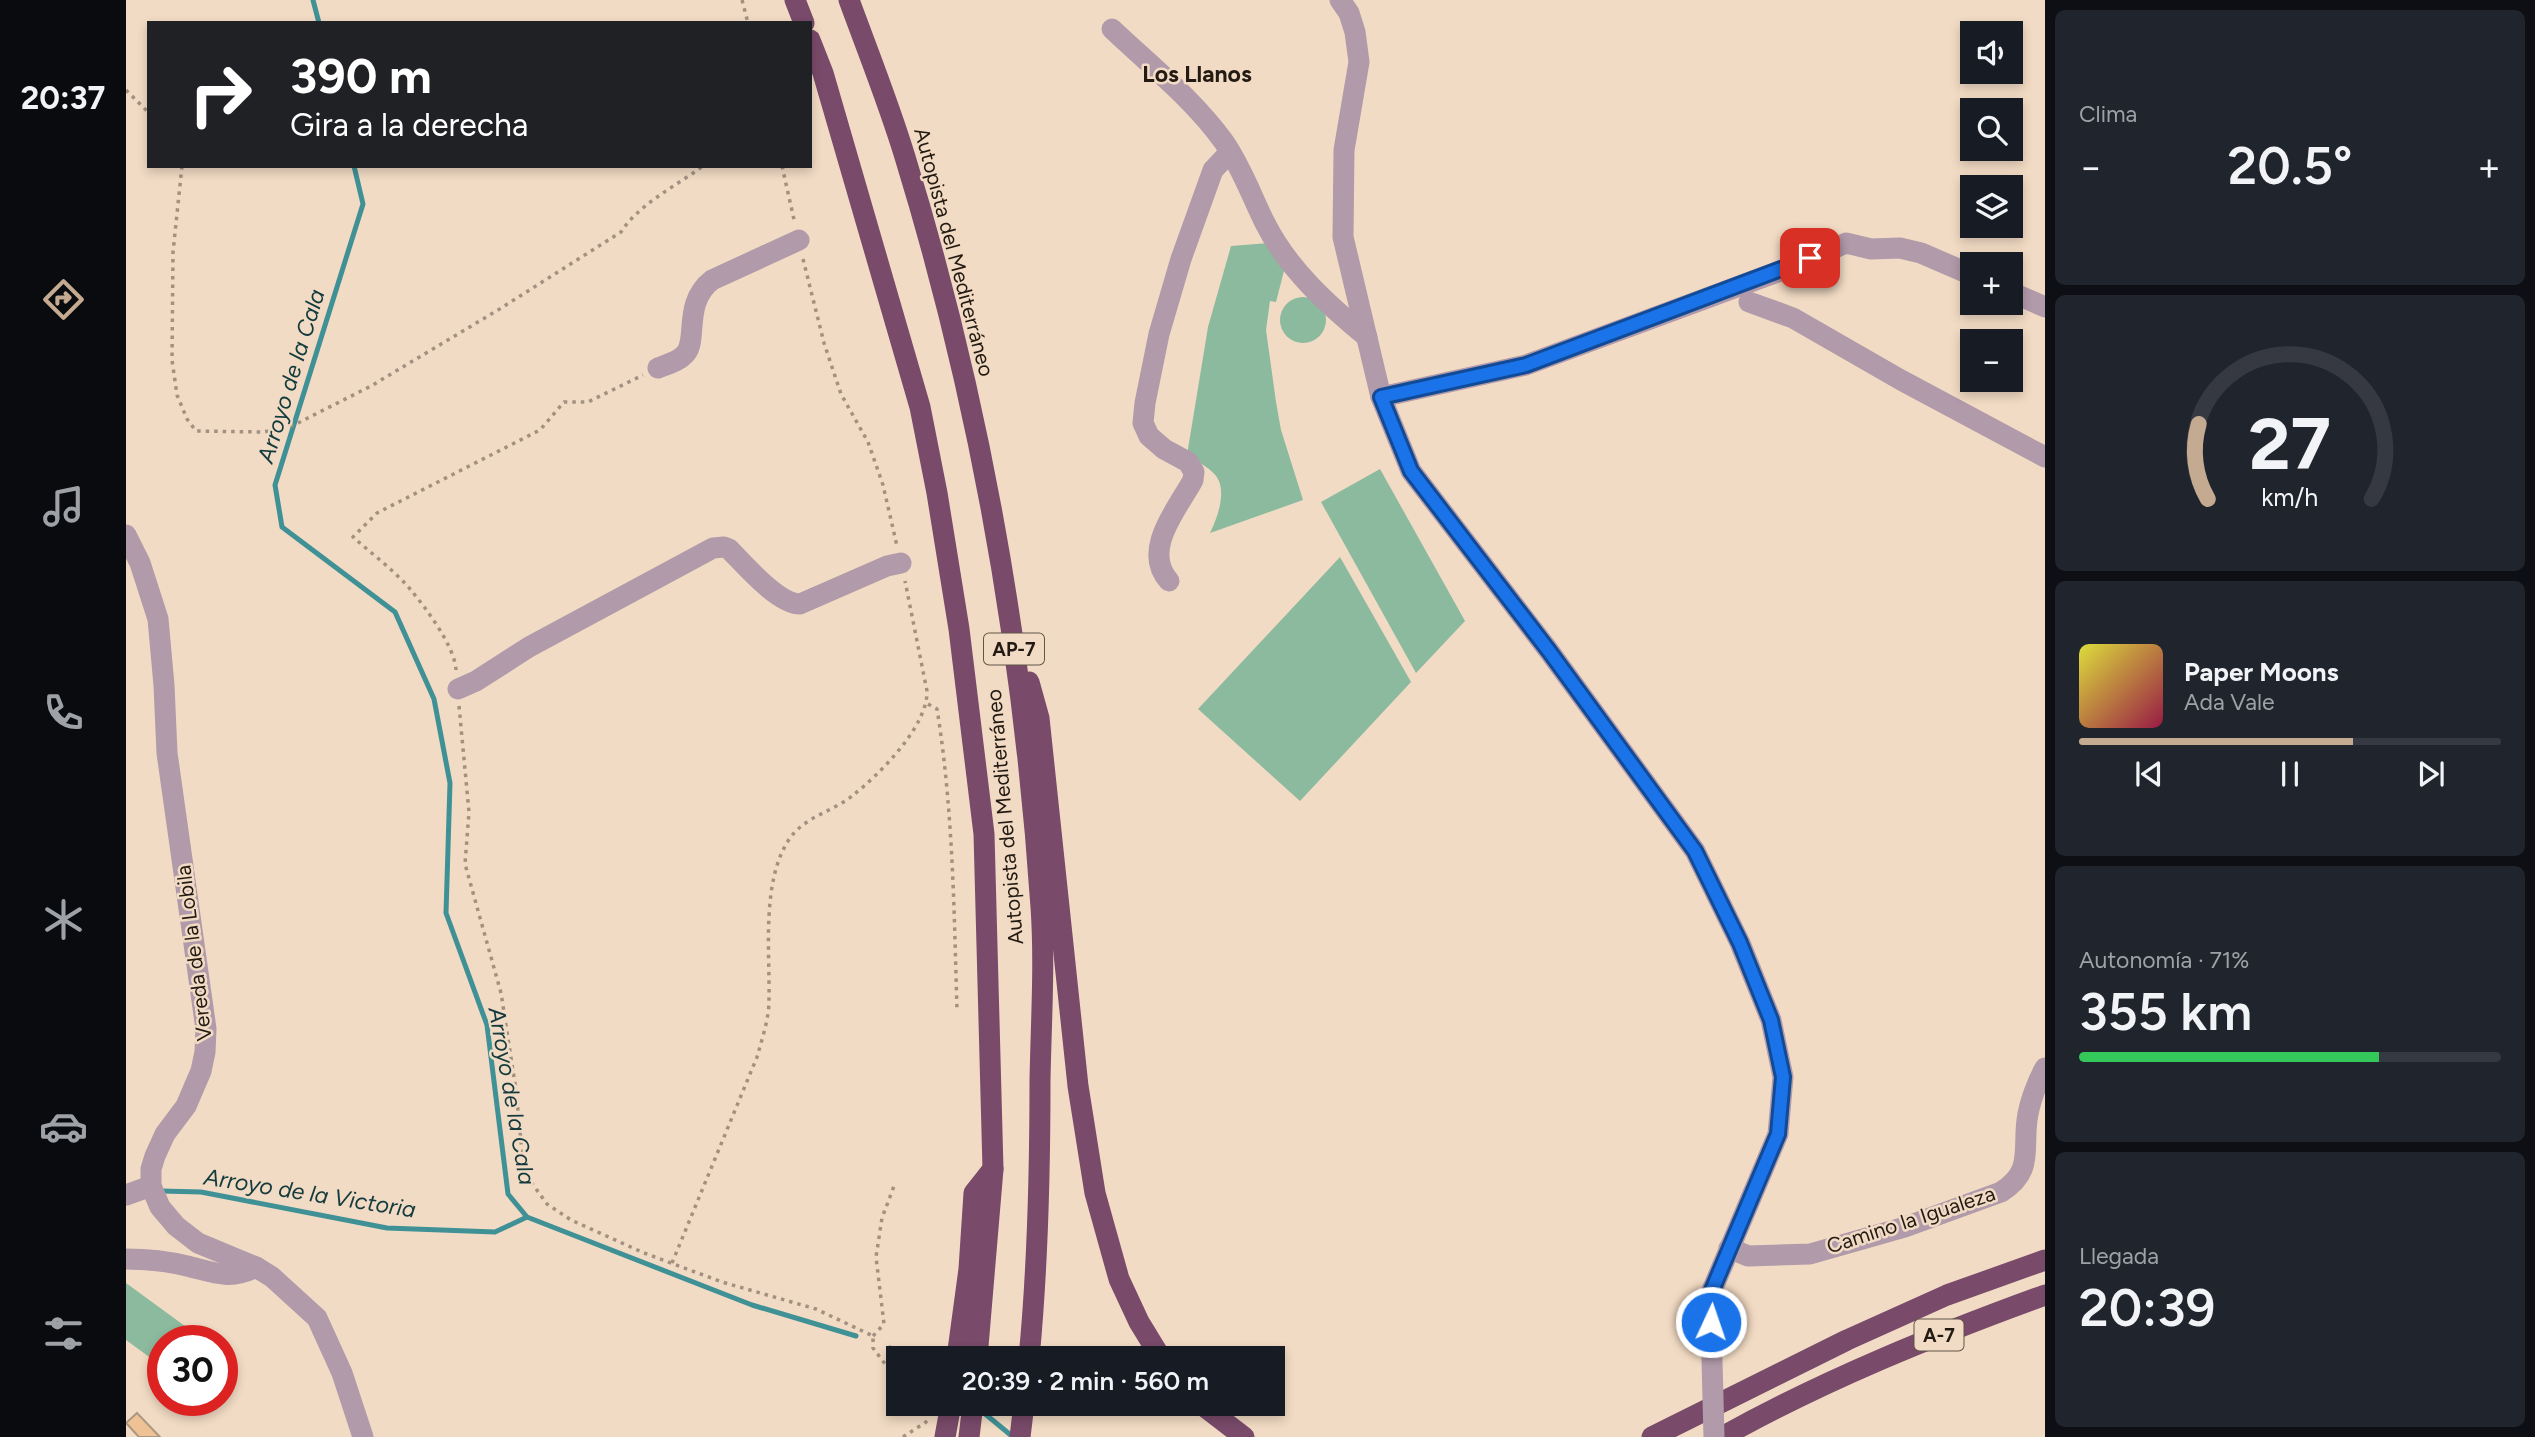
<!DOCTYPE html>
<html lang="es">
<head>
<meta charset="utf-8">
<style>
	body { margin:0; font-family:Figtree,sans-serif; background:#20242c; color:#f1f3f6; height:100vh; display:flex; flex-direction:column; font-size:26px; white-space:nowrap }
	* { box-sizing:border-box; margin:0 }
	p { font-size:23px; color:#9ea1a6 }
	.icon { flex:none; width:38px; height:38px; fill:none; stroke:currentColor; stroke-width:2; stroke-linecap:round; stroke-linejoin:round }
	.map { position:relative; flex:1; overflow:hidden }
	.side { display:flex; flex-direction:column; gap:10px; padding:10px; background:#0d0f14; width:490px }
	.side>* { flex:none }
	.top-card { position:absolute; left:21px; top:21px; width:665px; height:147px; border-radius:0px; box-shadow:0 4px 10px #0003; background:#202124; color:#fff; overflow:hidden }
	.tools { position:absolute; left:1834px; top:21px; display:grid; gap:14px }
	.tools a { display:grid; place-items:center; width:63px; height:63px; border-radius:0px; background:#171b24; box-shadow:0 4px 10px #0003; font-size:35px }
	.speed { position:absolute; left:21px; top:1325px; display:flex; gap:14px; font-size:35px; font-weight:700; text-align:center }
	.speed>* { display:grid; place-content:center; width:91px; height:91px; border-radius:50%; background:#171b24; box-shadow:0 4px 10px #0003; line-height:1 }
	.speed .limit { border:10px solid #d22; background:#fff; color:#111 }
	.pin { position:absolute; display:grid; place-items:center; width:60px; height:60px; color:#fff; margin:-30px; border-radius:14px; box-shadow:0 4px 10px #0006 }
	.me { position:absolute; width:77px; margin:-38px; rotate:3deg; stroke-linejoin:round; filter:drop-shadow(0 0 5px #0008) }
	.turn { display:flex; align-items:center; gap:24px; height:147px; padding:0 28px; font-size:32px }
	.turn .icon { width:91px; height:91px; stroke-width:2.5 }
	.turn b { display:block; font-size:49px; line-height:60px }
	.big { font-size:52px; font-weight:600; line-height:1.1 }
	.side .card { flex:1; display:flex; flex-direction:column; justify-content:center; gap:10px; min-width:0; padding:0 24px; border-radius:10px; background:#20242c }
	.side .dial { align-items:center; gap:0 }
	.dial svg { height:182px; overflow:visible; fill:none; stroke:#363941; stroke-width:7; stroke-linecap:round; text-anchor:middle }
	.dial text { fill:#f1f3f6; stroke:none }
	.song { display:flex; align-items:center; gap:21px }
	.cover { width:84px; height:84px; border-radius:10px; background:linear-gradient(135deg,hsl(60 70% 55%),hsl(340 70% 35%)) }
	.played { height:7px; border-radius:4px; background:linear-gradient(90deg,#c4aa90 65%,#363941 65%) }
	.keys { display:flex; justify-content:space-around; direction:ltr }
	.heat { display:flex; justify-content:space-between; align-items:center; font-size:38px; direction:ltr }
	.charge { height:10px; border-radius:5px; background:linear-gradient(90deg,#34c759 71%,#363941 0) }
	.trip { position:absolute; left:760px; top:1346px; width:399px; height:70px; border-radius:0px; background:#171b24; box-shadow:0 4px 10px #0003; font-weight:600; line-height:70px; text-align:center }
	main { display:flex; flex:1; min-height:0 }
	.menu { display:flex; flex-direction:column; width:126px; justify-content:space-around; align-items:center; background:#090b0e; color:#9ea1a6 }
	.menu .icon { width:49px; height:49px }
	.menu .active { color:#c4aa90 }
	.menu b { font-size:32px; color:#f1f3f6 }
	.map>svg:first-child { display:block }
	.green { fill:#8cba9e }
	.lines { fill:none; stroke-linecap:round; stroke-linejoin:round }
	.stream { stroke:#409196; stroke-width:5 }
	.building { fill:#eec294; stroke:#ac9781; stroke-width:2 }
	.path { stroke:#a29180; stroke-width:3.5; stroke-dasharray:3.5 5; stroke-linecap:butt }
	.minor { stroke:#b19aa9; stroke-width:21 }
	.highway { stroke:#794a6a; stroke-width:21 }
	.minor-bridge { stroke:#b19aa9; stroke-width:21 }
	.highway-bridge { stroke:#794a6a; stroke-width:21 }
	.route-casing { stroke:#114b97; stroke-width:18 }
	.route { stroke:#1a73e8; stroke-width:12 }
	.labels { text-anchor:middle; stroke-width:5; stroke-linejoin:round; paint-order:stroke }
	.shield { fill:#f2dbc4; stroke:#615548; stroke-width:2 }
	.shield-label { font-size:19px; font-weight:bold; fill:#231b13 }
	.street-label { font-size:21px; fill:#231b13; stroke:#f2dbc4 }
	.neighbourhood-label { font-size:23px; font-weight:bold; fill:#231b13; stroke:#f2dbc4 }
	.water-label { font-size:23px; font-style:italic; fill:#133a3c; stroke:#f2dbc4 }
</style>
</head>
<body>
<main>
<nav class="menu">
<b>20:37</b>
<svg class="icon active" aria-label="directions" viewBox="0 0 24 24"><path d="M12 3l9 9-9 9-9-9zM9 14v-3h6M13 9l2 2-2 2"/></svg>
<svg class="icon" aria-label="music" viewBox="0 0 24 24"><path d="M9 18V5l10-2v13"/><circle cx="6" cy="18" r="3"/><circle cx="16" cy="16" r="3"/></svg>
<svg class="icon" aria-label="phone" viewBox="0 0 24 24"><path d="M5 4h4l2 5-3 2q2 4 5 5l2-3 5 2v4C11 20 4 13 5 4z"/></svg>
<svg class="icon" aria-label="climate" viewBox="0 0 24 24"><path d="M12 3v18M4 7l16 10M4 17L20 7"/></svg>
<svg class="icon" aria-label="car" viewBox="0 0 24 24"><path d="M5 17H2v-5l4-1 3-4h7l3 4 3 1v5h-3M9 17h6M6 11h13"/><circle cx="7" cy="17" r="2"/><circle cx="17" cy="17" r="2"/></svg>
<svg class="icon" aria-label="filters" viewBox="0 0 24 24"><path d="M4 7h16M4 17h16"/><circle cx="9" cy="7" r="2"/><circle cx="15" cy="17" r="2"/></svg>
</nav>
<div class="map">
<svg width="1919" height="1437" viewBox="0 0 1919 1437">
	<rect width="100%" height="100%" fill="#f2dbc4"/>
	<g class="green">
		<path d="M 1143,243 L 1159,267 L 1150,302 L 1144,301 L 1140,330 L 1150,402 L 1155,430 L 1177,500 L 1084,533 C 1091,519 1100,494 1092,479 C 1087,469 1070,461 1061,455 L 1082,327 L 1105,246 Z"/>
		<circle cx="1177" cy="320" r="23"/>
		<path d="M 1254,469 L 1339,621 L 1290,673 L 1195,502 Z"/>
		<path d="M 1214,557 L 1285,682 L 1174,801 L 1072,709 Z"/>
		<path d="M 0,1283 L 78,1340 L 37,1340 L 37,1367 L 0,1340 Z"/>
	</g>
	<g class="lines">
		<g class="stream">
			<path d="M 187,0 L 193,23"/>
			<path d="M 228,166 L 237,204 L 149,485 L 156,527 L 269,612 L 308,699 L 324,783 L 320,913 L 361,1025 L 382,1194 L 401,1217 L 626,1305 L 730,1336"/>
			<path d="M 35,1191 L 75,1192 L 261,1228 L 369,1232 L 401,1217"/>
			<path d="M 764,1348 L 782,1358"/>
			<path d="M 852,1408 L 887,1437"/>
		</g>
	</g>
	<path class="building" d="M 11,1413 L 34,1437 L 13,1437 L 0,1423 Z"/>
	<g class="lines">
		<g class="path">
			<path d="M 616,0 L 622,23"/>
			<path d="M 0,90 L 23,113"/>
			<path d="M 56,166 L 47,252 L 46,360 L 51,395 L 61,419 L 70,431 L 138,432 L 168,425 L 245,386 L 372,310 L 495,232 C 513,204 550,186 577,166"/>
			<path d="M 656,166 L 669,224"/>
			<path d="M 677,259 L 698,343 L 715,394 L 742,442 L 757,485 L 771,546"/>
			<path d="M 330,670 C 329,647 300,608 284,589 C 268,570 246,554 227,537 L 251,513 L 414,430 L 438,402 L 462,402 L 517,375"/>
			<path d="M 802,704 L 811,709 C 827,808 828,910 831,1010"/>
			<path d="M 333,706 L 343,812 L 339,864 L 375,993 L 390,1090 L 396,1152 L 405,1182 L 421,1204 L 445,1220 L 518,1253 L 596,1282 L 690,1309 L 747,1336 L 747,1348 L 772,1381"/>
			<path d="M 546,1263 L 631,1057 C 636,1039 643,1019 643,1000 C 644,950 635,880 664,838 C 680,816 706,812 726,796 C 753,775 802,726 801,691 L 779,581"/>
			<path d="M 747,1336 L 758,1324 L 750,1257 L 756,1218 L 768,1186"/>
			<path d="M 777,1437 L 803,1420"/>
		</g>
		<g class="minor">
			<path d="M 1214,0 L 1223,13 L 1229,32 L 1233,62 L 1218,150 L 1217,237 L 1255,397 L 1285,471 L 1423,651 L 1569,851 L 1614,943 L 1645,1020 L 1657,1077 L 1652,1134 L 1584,1295 L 1585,1322"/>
			<path d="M 986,29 C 1024,65 1067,99 1098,142 C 1116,168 1125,195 1139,223 C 1162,269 1202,305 1241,337"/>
			<path d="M 1885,292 L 1919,307"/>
			<path d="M 1623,302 L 1667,318 L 1775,380 L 1919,457"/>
			<path d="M 532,368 C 539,365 551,362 557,356 C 574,344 555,304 586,280 L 673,240"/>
			<path d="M 1255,397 L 1400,365 L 1665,267 L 1720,243 L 1745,249 L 1774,248 L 1795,253 L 1846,275"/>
			<path d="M 0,535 L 14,563 L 32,619 L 38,685 L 41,753 L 80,1029 L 79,1052 L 75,1071 L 60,1106 L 39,1134 L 29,1156 L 25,1169 L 25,1186 L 34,1207 L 50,1226 L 72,1243 L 130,1267 L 146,1277 L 191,1318 L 216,1373 L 237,1437"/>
			<path d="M 1043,581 C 1015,550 1052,508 1067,480 L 1068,472 L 1062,462 L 1038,449 L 1023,436 L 1017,423 L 1019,403 L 1033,334 L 1055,259 L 1087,170 L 1104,152"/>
			<path d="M 332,689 L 350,681 L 403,647 L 587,548 L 598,547 L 603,549 C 619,565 652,604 674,604 L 761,566 L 775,563"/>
			<path d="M 0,1195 L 25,1186"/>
			<path d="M 1603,1248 L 1622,1256 L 1684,1254 L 1779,1227 L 1875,1192 C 1907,1172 1897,1152 1901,1120 C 1903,1104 1911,1082 1919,1068"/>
			<path d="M 0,1259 C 20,1259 41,1261 61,1266 C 86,1272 105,1281 130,1267"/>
		</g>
		<g class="highway">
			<path d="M 669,0 L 678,23"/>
			<path d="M 723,0 C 742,52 763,104 779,157 C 854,401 898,653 915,907 C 919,964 915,1023 914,1081 C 914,1174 912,1265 903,1358"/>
			<path d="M 684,40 L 697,73 L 794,407 L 811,493 L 833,629 L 858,834 L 867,1169 L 851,1358"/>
			<path d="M 903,682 L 913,718 L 952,1086 L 969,1193 L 993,1279 L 1013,1322 L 1035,1358"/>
			<path d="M 831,1358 L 843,1269 L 848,1193 L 867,1169"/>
			<path d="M 1075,1404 L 1118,1437"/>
			<path d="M 894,1437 L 898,1404"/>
			<path d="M 1526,1437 L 1721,1340 L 1821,1295 L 1919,1260"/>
			<path d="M 1596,1437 C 1698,1380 1809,1335 1919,1295"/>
		</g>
		<path class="minor-bridge" d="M 1585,1322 L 1588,1437"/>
		<g class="highway-bridge">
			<path d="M 819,1437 L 825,1404"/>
			<path d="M 843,1437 L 847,1404"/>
		</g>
	</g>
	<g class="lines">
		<defs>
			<path id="route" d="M 1585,1322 L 1584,1295 L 1652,1134 L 1657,1077 L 1645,1020 L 1614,943 L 1569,851 L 1423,651 L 1285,471 L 1255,397 L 1400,365 L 1684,258"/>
		</defs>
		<use href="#route" class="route-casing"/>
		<use href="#route" class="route"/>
	</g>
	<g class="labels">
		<g class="shield">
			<rect x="858" y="633.5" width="60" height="31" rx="5"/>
			<rect x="1788.5" y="1319.5" width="49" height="31" rx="5"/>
		</g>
		<g class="shield-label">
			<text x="888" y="656">AP-7</text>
			<text x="1813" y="1342">A-7</text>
		</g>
		<g class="street-label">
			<text transform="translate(828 252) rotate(75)" y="7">Autopista del Mediterráneo</text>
			<text transform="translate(879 817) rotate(-95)" y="7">Autopista del Mediterráneo</text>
			<text transform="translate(68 953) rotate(-97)" y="7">Vereda de la Lobila</text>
			<text transform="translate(1785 1220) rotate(-18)" y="7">Camino la Igualeza</text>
		</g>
		<g class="neighbourhood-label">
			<text x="1071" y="82">Los Llanos</text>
		</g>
		<g class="water-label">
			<text transform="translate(165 376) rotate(-73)" y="8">Arroyo de la Cala</text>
			<text transform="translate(386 1096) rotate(80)" y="8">Arroyo de la Cala</text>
			<text transform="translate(184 1193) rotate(9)" y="8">Arroyo de la Victoria</text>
		</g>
	</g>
</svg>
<div class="tools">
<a><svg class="icon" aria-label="sound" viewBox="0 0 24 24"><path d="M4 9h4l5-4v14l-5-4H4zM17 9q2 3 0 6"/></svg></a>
<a><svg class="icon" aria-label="search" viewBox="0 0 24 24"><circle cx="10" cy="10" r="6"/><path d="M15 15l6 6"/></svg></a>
<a><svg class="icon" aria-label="layers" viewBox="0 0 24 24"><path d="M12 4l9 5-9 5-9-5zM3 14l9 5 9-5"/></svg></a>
<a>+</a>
<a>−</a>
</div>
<div class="speed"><div class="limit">30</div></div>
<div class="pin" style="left:1684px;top:258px;background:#d93025"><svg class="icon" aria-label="arrive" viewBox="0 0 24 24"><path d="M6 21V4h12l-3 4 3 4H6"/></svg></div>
<svg class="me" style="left:1585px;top:1322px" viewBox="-20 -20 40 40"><circle r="17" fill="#1a73e8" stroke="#fff" stroke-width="3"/><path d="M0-11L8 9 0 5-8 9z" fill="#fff"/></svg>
<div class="trip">20:39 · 2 min · 560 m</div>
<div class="top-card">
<div class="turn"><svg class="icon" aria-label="right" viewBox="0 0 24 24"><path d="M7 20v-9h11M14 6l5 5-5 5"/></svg><div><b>390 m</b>Gira a la derecha</div></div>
</div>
</div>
<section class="side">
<div class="card"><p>Clima</p>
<div class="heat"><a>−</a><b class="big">20.5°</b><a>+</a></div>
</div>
<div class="card dial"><svg viewBox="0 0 100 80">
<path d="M14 69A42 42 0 1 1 86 69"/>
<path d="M14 69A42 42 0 0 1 10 36" stroke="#c4aa90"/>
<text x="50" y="56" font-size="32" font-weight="700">27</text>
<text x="50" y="72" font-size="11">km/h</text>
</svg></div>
<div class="card">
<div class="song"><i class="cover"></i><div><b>Paper Moons</b><p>Ada Vale</p></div></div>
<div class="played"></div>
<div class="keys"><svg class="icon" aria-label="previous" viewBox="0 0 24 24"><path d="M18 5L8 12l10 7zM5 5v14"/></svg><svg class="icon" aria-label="pause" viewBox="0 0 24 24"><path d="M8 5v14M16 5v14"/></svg><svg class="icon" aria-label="next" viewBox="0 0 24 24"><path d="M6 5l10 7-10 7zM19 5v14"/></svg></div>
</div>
<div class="card"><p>Autonomía · 71%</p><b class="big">355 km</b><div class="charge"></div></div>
<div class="card"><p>Llegada</p><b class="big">20:39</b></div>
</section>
</main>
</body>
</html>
